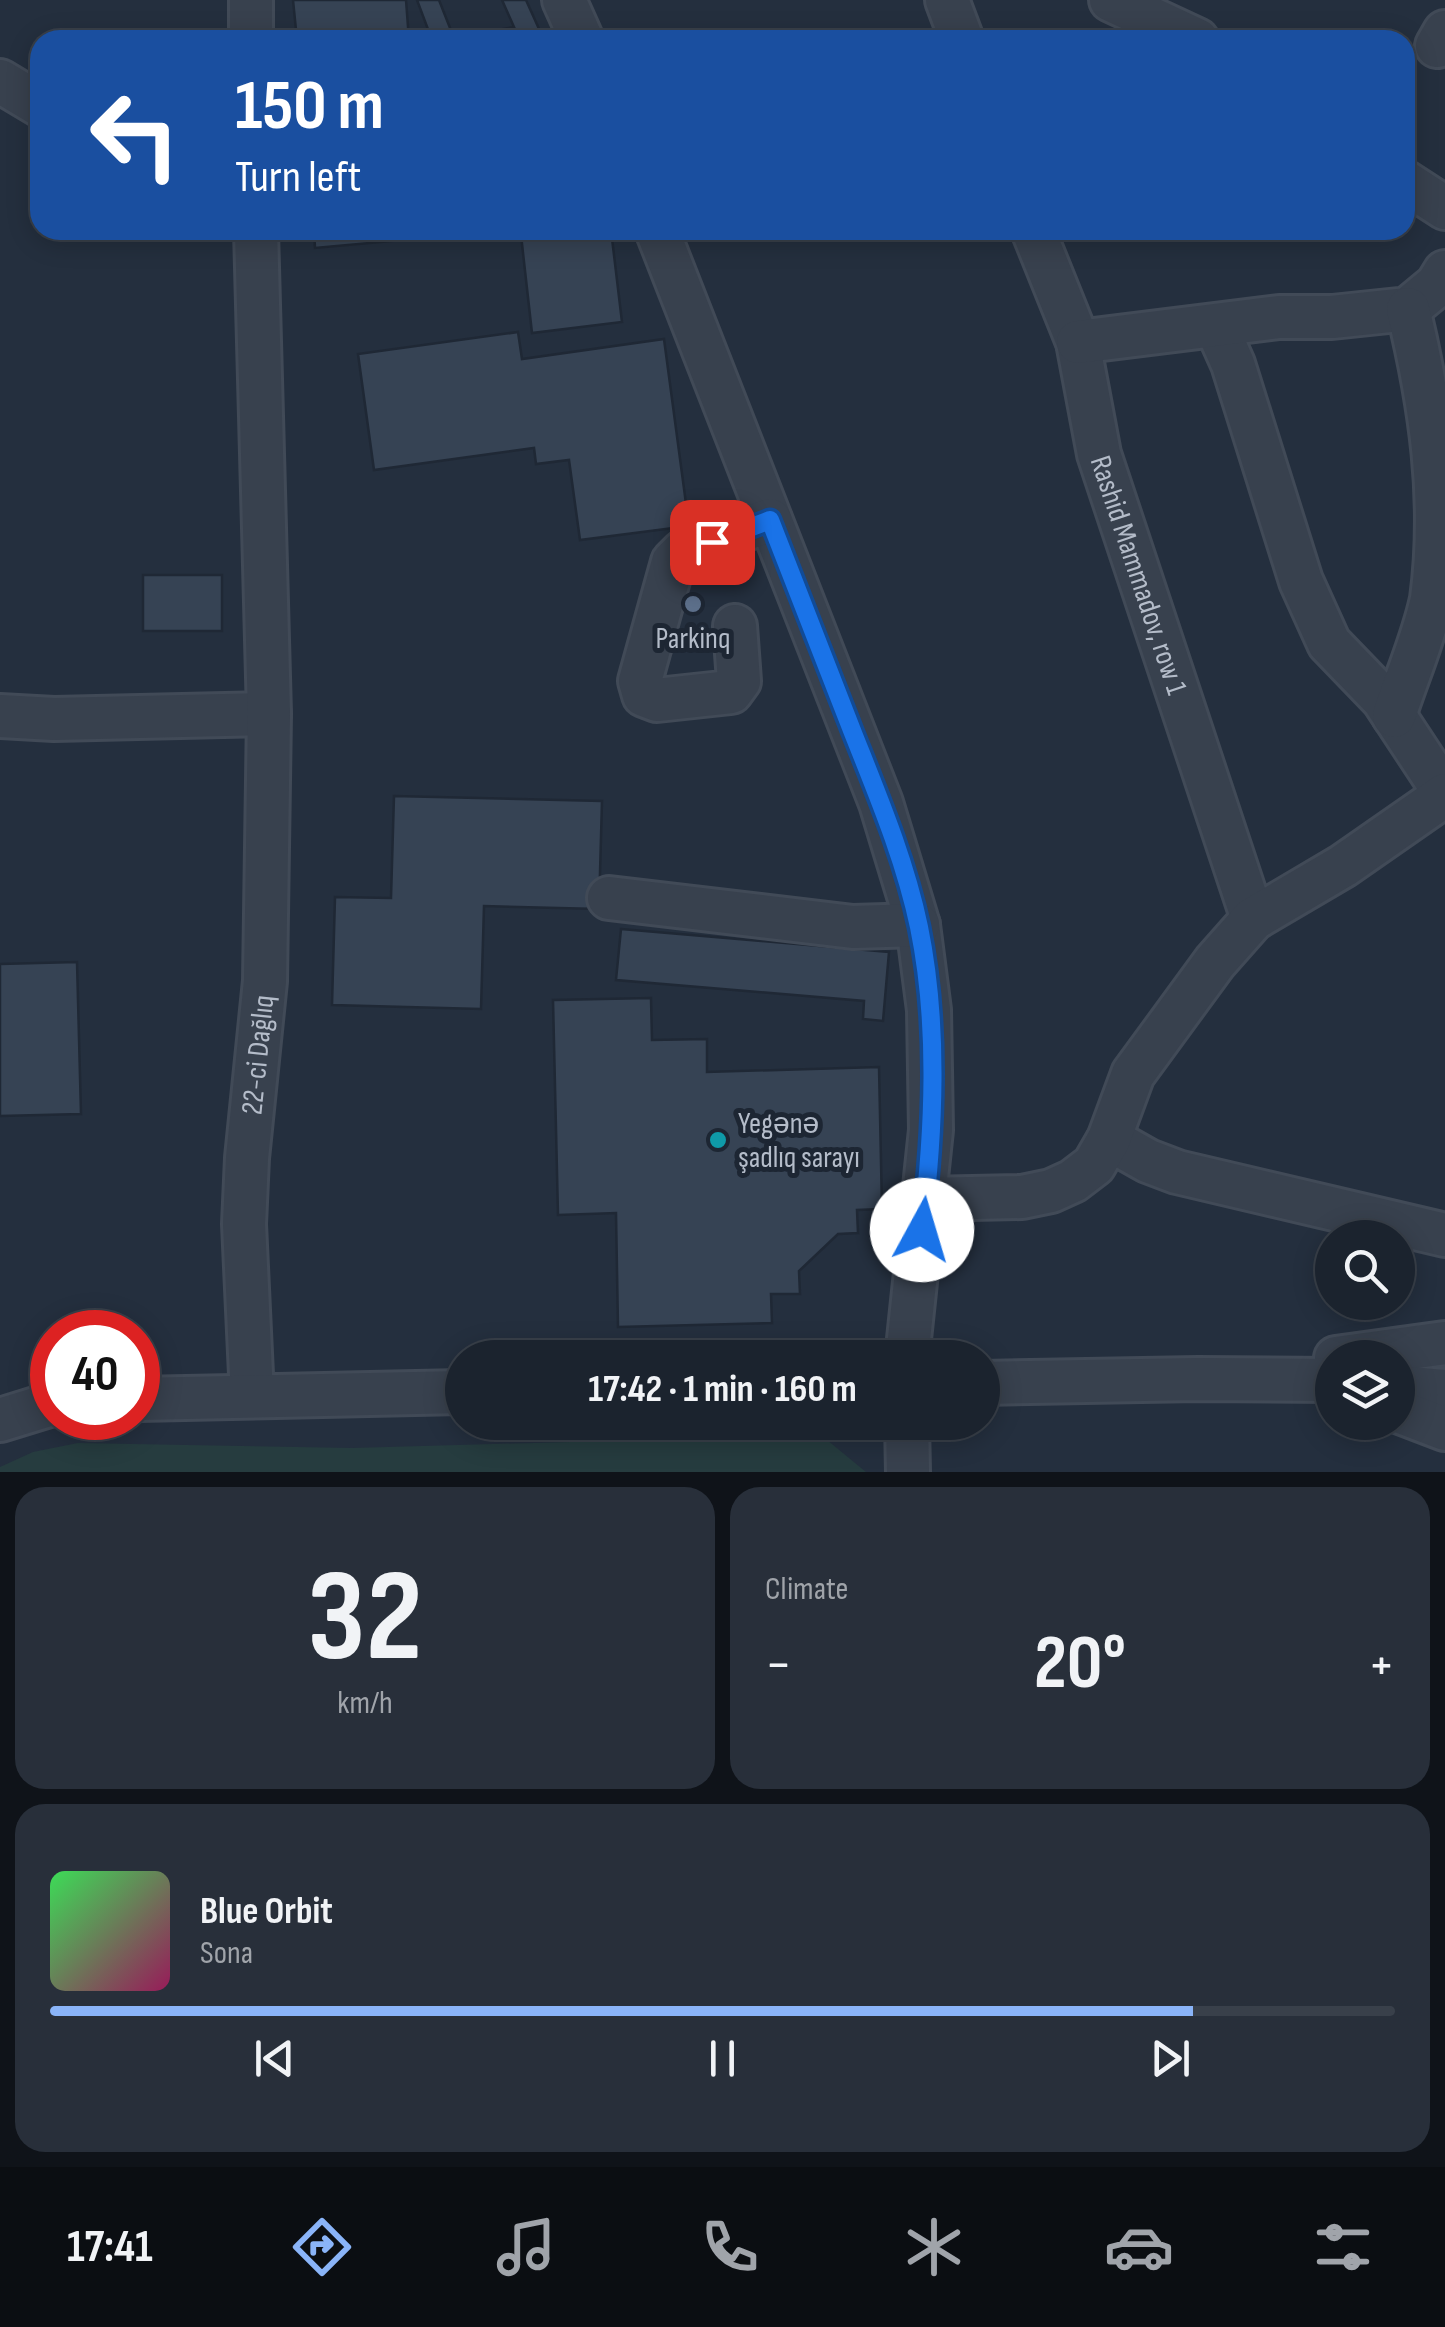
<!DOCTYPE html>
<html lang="en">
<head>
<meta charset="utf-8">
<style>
	body { margin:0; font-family:"Sofia Sans Condensed",sans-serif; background:#282f3a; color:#f1f3f6; height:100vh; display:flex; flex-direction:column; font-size:38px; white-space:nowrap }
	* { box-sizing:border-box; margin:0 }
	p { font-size:32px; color:#a0a4aa }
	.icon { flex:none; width:55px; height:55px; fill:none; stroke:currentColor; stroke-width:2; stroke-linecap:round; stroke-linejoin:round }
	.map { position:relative; height:1472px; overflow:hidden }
	.drawer { display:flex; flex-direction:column; gap:15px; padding:15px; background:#0f1319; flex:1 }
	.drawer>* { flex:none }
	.guide { position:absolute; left:30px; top:30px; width:1385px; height:210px; border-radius:30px; box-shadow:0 5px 25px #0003,0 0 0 2px #39404a; background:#1a4fa0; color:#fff; overflow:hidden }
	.buttons { position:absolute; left:1315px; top:1220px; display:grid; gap:20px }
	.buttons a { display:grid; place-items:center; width:100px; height:100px; border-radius:50%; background:#1b232e; box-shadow:0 5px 25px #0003,0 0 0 2px #39404a; font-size:50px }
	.speed { position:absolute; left:30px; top:1310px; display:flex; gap:20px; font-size:50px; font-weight:700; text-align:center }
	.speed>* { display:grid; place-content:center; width:130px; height:130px; border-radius:50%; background:#1b232e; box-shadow:0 5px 25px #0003,0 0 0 2px #39404a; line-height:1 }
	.speed .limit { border:15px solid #d22; background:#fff; color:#111 }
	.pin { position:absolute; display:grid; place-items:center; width:85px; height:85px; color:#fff; margin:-42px; border-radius:20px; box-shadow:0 5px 15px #0006 }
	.me { position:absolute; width:110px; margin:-55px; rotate:6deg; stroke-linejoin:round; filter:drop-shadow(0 0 8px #0008) }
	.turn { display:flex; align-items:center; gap:35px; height:210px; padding:0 40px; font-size:45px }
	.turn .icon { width:130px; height:130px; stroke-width:2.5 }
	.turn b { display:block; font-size:70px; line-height:85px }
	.big { font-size:75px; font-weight:700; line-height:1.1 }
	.drawer .widget { flex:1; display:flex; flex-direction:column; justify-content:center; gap:15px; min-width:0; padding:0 35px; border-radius:30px; background:#282f3a }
	.drawer .dial { align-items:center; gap:0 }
	.dial b { font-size:130px; line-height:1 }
	.song { display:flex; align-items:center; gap:30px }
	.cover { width:120px; height:120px; border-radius:15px; background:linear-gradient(135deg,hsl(130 70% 55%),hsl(330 70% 35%)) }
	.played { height:10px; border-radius:5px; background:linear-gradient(90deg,#8ab4f8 85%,#39404a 85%) }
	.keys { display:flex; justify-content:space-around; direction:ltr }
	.heat { display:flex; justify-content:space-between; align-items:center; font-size:55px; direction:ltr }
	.drawer .tiles { flex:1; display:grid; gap:15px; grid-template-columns:1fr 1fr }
	.widget:last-child { grid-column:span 2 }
	.trip { position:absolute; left:445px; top:1340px; width:555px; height:100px; border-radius:50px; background:#1b232e; box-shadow:0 5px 25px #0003,0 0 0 2px #39404a; font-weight:700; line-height:100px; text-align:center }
	.menu { display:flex; height:160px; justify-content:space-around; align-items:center; background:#0b0e12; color:#a0a4aa }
	.menu .icon { width:70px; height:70px }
	.menu .selected { color:#8ab4f8 }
	.menu b { font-size:45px; color:#f1f3f6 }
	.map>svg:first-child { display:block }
	.green { fill:#263c3f }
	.building { fill:#364354; stroke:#1f2835; stroke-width:2.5 }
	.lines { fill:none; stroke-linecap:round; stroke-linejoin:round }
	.minor-casing { stroke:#414a57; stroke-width:48 }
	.minor { stroke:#38414e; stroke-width:42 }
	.route-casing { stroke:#114b97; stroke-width:25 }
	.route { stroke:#1a73e8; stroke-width:18 }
	.service-dot { fill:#5c6f8a; stroke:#1d2633; stroke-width:4 }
	.culture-dot { fill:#0f9aa8; stroke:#1d2633; stroke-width:4 }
	.labels { text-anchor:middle; stroke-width:10; stroke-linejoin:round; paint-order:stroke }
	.street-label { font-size:30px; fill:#b4bcc9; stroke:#1d2633 }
	.poi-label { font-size:30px; fill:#b4bcc9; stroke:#1d2633 }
</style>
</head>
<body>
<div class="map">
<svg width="1445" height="1472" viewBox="0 0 1445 1472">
	<rect width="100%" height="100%" fill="#242f3e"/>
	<path class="green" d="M 821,1435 L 866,1472 L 0,1472 L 0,1467 L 33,1452 L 78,1443 L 352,1448 Z"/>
	<g class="building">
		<path d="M 293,0 L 406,0 L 409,40 L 297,40 Z"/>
		<path d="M 417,0 L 439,0 L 454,38 L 514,27 L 502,0 L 526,0 L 544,40 L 432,40 Z"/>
		<path d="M 314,230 L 512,230 L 315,248 Z"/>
		<path d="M 565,230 L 611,230 L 622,322 L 532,333 L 521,235 Z"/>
		<path d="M 518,332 L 522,359 L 664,339 L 689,526 L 580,540 L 569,460 L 536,464 L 534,448 L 374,470 L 358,354 Z"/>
		<rect x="143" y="575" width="79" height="56"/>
		<path d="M 394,796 L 602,801 L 599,909 L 484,906 L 481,1009 L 332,1005 L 335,897 L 391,898 Z"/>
		<path d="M 621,929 L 889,952 L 883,1021 L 863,1019 L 864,1001 L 616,980 Z"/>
		<path d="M 77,962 L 81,1114 L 0,1116 L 0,964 Z"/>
		<path d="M 651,998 L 652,1040 L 707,1039 L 707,1072 L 879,1067 L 882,1209 L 857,1210 L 858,1233 L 838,1234 L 799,1271 L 800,1294 L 771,1294 L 772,1323 L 618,1327 L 616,1213 L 558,1215 L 553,1000 Z"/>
	</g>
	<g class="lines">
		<defs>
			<g id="minor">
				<path d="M 251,0 L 251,40"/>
				<path d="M 564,0 L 582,40"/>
				<path d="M 947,0 L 962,40"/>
				<path d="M 1111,0 L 1197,40"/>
				<path d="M 1437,46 L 1445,32"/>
				<path d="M 0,81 L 40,105"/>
				<path d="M 1405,182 L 1445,208"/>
				<path d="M 657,230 L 881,803 L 918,925 L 929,1010 L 931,1130 L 907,1358"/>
				<path id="s1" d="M 1033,230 L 1078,342 L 1099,454 L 1253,919"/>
				<path d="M 1216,326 L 1233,364 L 1301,581 L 1329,643 L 1383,699 L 1445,793"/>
				<path d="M 1078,342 L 1279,317 L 1332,317 L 1408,309 L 1437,285 L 1445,272"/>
				<path d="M 735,626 L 739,681 L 731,692 L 657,700 L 644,695 L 640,681 L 673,562 L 683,552 L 770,520"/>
				<path d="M 0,716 L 54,719 L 269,714"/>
				<path d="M 1394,716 C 1406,678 1424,638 1432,599 C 1445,500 1431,404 1408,309"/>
				<path d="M 609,898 L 853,927 L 918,925"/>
				<path d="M 1109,1139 L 1148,1161 L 1177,1172 L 1445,1235"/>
				<path d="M 925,1199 L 1022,1197 L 1051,1191 L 1073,1181 L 1094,1165 L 1109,1139 L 1133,1074 L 1215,962 L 1253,919 L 1343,866 L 1445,795"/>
				<path d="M 1336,1358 L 1445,1343"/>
				<path d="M 982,1383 L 1198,1379 L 1332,1380"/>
				<path d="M 1398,1387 L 1445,1391"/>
				<path id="s2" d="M 252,1396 L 244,1224 L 247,1158 L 265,981 L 269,714 L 256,230"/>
				<path d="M 138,1399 L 462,1392"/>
				<path d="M 1398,1411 L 1445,1429"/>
				<path d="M 0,1420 L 52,1404"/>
				<path d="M 907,1422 L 908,1472"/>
			</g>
		</defs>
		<use href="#minor" class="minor-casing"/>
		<use href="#minor" class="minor"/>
	</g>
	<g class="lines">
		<defs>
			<path id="route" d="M 712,542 L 770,520 C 798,591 826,662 853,733 C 878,796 905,860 919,927 C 939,1025 934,1131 922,1230"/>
		</defs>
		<use href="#route" class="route-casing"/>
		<use href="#route" class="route"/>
	</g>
	<circle class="service-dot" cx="693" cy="604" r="10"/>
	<circle class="culture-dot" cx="718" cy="1140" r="10"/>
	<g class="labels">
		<g class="street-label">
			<text dy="10" stroke="none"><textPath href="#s1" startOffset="362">Rashid Mammadov, row 1</textPath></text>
			<text dy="10" stroke="none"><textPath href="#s2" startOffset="342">22-ci Dağlıq</textPath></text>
		</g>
		<g class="poi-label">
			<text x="693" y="648">Parkinq</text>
			<text x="738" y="1133" text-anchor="start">Yegənə<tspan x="738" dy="34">şadlıq sarayı</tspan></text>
		</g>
	</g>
</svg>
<div class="buttons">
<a><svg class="icon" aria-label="search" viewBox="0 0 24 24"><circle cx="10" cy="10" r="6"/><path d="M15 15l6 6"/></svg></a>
<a><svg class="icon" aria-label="layers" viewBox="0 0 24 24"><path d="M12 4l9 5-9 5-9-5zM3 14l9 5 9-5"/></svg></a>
</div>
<div class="speed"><div class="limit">40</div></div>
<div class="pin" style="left:712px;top:542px;background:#d93025"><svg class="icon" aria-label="arrive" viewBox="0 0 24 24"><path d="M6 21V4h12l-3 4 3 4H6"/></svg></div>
<svg class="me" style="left:922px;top:1230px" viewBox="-20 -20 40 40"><circle r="19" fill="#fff"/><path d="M0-13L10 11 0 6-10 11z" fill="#1a73e8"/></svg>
<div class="trip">17:42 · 1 min · 160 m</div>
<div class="guide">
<div class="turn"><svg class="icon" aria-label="left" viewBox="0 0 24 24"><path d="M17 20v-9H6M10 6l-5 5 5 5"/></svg><div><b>150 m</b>Turn left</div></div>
</div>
</div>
<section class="drawer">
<div class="tiles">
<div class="widget dial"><b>32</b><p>km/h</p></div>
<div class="widget"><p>Climate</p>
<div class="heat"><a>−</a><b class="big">20°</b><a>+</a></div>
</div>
<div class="widget">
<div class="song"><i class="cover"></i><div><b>Blue Orbit</b><p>Sona</p></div></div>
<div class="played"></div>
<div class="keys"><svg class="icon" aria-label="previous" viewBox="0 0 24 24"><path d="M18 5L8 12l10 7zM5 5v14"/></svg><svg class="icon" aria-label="pause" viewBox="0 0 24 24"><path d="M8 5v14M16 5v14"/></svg><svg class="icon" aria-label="next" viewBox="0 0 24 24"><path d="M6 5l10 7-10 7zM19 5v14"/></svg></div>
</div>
</div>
</section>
<nav class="menu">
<b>17:41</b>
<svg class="icon selected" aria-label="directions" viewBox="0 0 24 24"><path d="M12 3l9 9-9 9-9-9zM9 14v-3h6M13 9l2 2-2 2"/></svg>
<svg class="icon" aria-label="music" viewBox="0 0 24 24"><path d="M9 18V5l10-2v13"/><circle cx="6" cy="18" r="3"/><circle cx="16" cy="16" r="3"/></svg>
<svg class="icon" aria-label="phone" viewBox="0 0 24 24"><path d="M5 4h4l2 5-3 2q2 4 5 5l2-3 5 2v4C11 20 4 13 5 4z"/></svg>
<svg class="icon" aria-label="climate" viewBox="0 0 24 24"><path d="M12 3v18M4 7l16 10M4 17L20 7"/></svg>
<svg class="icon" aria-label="car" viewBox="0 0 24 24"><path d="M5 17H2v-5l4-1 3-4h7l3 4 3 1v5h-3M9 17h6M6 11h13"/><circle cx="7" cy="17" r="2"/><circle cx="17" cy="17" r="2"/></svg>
<svg class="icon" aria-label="filters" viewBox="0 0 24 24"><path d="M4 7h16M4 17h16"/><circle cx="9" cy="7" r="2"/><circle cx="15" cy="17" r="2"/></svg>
</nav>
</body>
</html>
